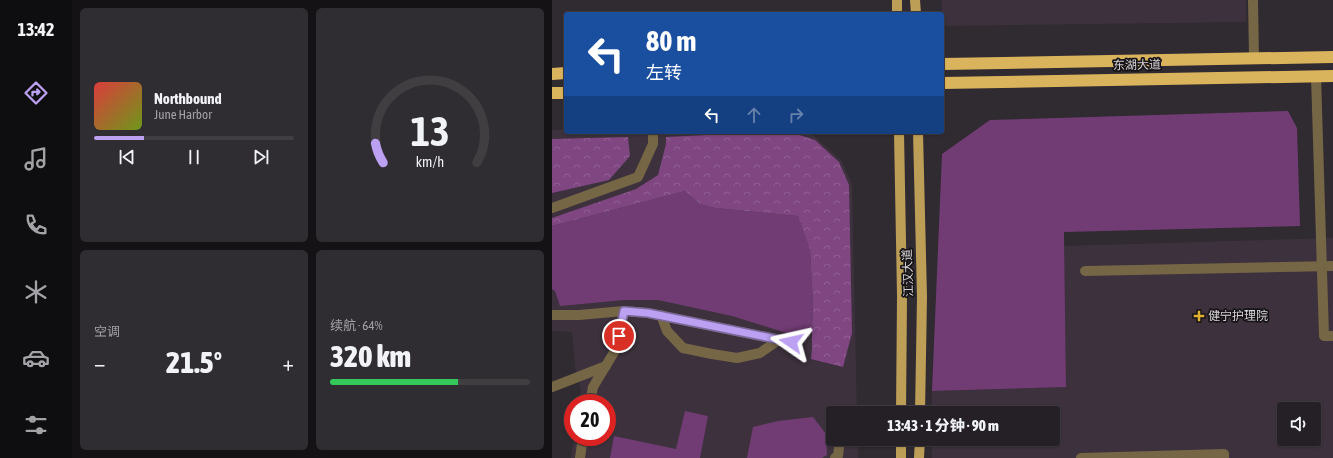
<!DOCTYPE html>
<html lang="zh">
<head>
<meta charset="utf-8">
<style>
	body { margin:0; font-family:"Asap Condensed","Noto Sans SC",sans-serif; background:#302d32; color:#f1f3f6; height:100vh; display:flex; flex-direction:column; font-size:15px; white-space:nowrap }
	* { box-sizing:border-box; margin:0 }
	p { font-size:13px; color:#a3a3a7 }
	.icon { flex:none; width:22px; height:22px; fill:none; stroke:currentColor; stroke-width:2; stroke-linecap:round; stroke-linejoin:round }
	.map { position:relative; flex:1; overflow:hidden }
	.sheet { display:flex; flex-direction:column; gap:8px; padding:8px; background:#141214; width:480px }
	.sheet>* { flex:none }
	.guide { position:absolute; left:12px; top:12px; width:380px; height:122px; border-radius:4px; box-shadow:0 1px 3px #0004,0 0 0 1px #413e42; background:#1a4fa0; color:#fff; overflow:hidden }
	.tools { position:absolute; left:725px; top:402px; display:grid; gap:8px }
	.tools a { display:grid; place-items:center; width:44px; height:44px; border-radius:4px; background:#242025; box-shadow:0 1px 3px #0004,0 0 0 1px #413e42; font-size:20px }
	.speed { position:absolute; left:12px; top:394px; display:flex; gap:8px; font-size:20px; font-weight:700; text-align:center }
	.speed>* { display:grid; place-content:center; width:52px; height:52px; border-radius:50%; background:#242025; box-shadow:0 1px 3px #0004,0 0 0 1px #413e42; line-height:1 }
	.speed .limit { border:6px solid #d22; background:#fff; color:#111 }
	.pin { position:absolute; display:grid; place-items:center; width:34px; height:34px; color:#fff; margin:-17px; border:2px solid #fff; border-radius:50%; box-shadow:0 1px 4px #0007 }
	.me { position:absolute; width:44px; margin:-22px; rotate:281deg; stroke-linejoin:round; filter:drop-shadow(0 0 3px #0008) }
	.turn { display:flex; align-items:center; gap:14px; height:84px; padding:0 16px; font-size:18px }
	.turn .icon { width:52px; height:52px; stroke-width:2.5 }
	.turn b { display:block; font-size:28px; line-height:34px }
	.lanes { display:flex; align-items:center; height:38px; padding:0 16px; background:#0003; justify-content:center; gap:20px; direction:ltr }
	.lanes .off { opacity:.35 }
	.big { font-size:30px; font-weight:800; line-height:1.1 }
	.sheet .card { flex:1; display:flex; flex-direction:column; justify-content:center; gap:6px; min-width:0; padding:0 14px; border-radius:6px; background:#302d32 }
	.sheet .dial { align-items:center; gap:0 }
	.dial svg { height:104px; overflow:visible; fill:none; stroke:#413e42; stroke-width:7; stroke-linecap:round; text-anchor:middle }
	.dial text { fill:#f1f3f6; stroke:none }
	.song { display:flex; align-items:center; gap:12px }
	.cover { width:48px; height:48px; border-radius:6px; background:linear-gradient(135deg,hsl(0 70% 55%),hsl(80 70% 35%)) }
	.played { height:4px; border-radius:2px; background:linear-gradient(90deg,#bca0f2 25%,#413e42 25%) }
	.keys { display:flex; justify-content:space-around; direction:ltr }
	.heat { display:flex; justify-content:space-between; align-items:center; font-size:22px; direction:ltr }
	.charge { height:6px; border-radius:3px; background:linear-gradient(90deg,#34c759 64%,#413e42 0) }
	.sheet .tiles { flex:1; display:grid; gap:8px; grid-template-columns:repeat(2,1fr) }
	.trip { position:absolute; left:274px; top:406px; width:234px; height:40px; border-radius:4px; background:#242025; box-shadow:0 1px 3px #0004,0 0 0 1px #413e42; font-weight:800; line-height:40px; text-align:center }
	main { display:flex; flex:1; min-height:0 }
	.tab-bar { display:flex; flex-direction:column; width:72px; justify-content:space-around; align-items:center; background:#0e0d0f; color:#a3a3a7 }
	.tab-bar .icon { width:28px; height:28px }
	.tab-bar .selected { color:#bca0f2 }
	.tab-bar b { font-size:18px; color:#f1f3f6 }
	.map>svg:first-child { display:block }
	.built { fill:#3c313c; fill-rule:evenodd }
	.grass { fill:#713c74 }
	.forest { fill:url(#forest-crowns) }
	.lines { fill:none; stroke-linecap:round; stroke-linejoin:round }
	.minor { stroke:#756645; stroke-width:10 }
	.major { stroke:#bd9e57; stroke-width:10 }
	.highway { stroke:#dab45c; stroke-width:12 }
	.route-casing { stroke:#7a689d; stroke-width:10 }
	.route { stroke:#bca0f2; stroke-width:7 }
	.poi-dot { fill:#e0b034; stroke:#171417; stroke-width:1.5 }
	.labels { text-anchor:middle; stroke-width:3.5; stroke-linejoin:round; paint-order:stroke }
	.street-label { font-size:12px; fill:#d7d3d7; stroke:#171417 }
	.poi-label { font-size:12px; fill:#d7d3d7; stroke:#171417; text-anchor:start }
</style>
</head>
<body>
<main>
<nav class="tab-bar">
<b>13:42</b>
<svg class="icon selected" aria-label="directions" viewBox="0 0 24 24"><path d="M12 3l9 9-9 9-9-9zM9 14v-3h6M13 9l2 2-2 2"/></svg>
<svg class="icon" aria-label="music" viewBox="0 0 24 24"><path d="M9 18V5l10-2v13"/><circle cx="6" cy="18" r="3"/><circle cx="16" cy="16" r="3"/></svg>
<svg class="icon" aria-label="phone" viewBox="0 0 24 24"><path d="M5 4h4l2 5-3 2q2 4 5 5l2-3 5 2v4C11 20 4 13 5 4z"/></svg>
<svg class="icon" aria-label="climate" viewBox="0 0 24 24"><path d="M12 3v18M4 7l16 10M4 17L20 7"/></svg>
<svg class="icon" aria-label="car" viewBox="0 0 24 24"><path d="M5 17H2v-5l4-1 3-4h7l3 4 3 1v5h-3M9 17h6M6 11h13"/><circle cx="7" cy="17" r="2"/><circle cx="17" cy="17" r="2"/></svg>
<svg class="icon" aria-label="filters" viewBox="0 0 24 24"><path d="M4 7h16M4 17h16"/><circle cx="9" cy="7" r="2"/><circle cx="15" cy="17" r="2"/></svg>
</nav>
<section class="sheet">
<div class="tiles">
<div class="card">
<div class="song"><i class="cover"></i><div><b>Northbound</b><p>June Harbor</p></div></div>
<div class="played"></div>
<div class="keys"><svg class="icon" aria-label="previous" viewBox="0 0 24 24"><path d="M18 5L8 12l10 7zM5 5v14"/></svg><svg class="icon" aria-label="pause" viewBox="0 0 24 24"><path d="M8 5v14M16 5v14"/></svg><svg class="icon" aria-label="next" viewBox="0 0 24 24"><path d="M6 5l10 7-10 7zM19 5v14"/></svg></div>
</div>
<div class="card dial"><svg viewBox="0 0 100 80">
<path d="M14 69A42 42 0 1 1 86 69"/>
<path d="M14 69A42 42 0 0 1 8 54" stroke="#bca0f2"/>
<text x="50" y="56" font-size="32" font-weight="700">13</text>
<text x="50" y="72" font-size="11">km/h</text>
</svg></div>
<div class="card"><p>空调</p>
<div class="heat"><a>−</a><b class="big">21.5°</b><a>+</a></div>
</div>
<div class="card"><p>续航 · 64%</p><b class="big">320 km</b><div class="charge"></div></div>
</div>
</section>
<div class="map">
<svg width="781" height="458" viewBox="0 0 781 458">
	<defs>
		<pattern id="forest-crowns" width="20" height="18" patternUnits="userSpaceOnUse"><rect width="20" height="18" fill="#7f4682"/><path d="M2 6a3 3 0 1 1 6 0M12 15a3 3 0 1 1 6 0" fill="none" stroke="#906093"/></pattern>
	</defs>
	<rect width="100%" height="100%" fill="#302a31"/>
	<g class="built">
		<path d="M 390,0 L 694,0 L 694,22 L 390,26 Z"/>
		<path d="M 14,129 L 14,132 L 254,132 L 261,135 L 290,161 L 300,184 L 305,413 L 281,413 L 281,439 L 306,439 L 306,458 L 19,458 L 22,437 L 55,437 L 55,403 L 27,403 L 29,390 L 23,367 L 20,332 L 0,331 L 0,130 Z"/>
		<path d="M 781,238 L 781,458 L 380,458 L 380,439 L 501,439 L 501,413 L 380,413 L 380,391 L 514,387 L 512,246 ZM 732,409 L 762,409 L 762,439 L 732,439 Z"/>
	</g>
	<g class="grass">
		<path d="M 736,111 L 745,128 L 748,226 L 512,232 L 514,387 L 380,391 L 390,154 L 438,120 Z"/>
		<path d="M 133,191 L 148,204 L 163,208 L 246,216 L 258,250 L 261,304 L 260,329 L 248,339 L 241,335 L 180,316 L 106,300 L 72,300 L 8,306 L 3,291 L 0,289 L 0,226 Z"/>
		<path d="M 133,411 L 156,416 L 148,458 L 58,458 L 62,436 L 124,449 Z"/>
		<path d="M 261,417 L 274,434 L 275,455 L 270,458 L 195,458 L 201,427 L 226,421 Z"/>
	</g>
	<g class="forest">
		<path d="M 215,132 L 238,132 L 263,140 L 287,162 L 297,185 L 300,333 L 291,367 L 259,359 L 260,348 L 260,329 L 261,304 L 258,250 L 246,216 L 163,208 L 148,204 L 133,191 L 0,226 L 0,218 L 84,189 L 106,175 L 114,144 L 114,137 Z"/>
		<path d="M 76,137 L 78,156 L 57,180 L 0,193 L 0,139 Z"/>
	</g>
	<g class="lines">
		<g class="minor">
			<path d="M 701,0 L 702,58"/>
			<path d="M 764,76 L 772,336 L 781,336"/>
			<path d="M 0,208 L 86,177 L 101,144 L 101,132"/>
			<path d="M 533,271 L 781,266"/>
			<path d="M 0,315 L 27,315 L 72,311 L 96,313 L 239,342"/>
			<path d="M 109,315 L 115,331 L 131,348 L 160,354 L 185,358 L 208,353 L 228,339"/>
			<path d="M 0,387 L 54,366"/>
			<path d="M 38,403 L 41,387 L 64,349 L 72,311"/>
			<path d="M 28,458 L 31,437"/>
			<path d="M 283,458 L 286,456 L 288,439"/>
			<path d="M 529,458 L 672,454 L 672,458"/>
		</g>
		<g class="major">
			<path d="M 345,0 L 345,14"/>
			<path d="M 363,0 L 364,14"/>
			<path d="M 347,132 L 350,296 L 349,413"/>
			<path d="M 366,132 L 370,297 L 368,413"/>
			<path d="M 349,439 L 349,458"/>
			<path d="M 367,458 L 368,439"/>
		</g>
		<g class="highway">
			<path d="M 390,64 L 781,57"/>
			<path d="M 0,74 L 14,73"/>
			<path d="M 390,83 L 781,76"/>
			<path d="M 0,93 L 14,93"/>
		</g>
	</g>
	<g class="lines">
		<defs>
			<path id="route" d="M 67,336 L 72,311 L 96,313 L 239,342"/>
		</defs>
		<use href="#route" class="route-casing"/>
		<use href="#route" class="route"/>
	</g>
	<path class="poi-dot" d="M645 310h4v4h4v4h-4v4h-4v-4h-4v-4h4z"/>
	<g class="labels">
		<g class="street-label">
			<text transform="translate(585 65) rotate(-1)" y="4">东湖大道</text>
			<text transform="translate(356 273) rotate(-92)" y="4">江汉大道</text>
		</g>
		<g class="poi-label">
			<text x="656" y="320">健宁护理院</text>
		</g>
	</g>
</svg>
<div class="tools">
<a><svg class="icon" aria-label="sound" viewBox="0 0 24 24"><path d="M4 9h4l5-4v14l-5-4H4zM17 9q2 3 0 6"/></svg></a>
</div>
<div class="speed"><div class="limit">20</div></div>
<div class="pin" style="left:67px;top:336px;background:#d93025"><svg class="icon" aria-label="arrive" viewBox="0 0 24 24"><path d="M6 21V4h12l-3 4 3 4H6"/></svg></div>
<svg class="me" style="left:239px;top:342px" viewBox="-20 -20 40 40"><path d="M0-17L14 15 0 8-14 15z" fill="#bca0f2" stroke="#fff" stroke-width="4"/></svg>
<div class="trip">13:43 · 1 分钟 · 90 m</div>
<div class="guide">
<div class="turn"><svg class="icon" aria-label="left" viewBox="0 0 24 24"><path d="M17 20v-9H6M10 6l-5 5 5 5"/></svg><div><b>80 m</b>左转</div></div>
<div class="lanes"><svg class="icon" aria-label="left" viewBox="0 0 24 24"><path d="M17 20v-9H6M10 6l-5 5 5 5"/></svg><svg class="icon off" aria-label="ahead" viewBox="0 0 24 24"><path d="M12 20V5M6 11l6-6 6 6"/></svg><svg class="icon off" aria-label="right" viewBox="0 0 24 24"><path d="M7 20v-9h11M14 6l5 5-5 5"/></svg></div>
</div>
</div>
</main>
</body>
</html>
